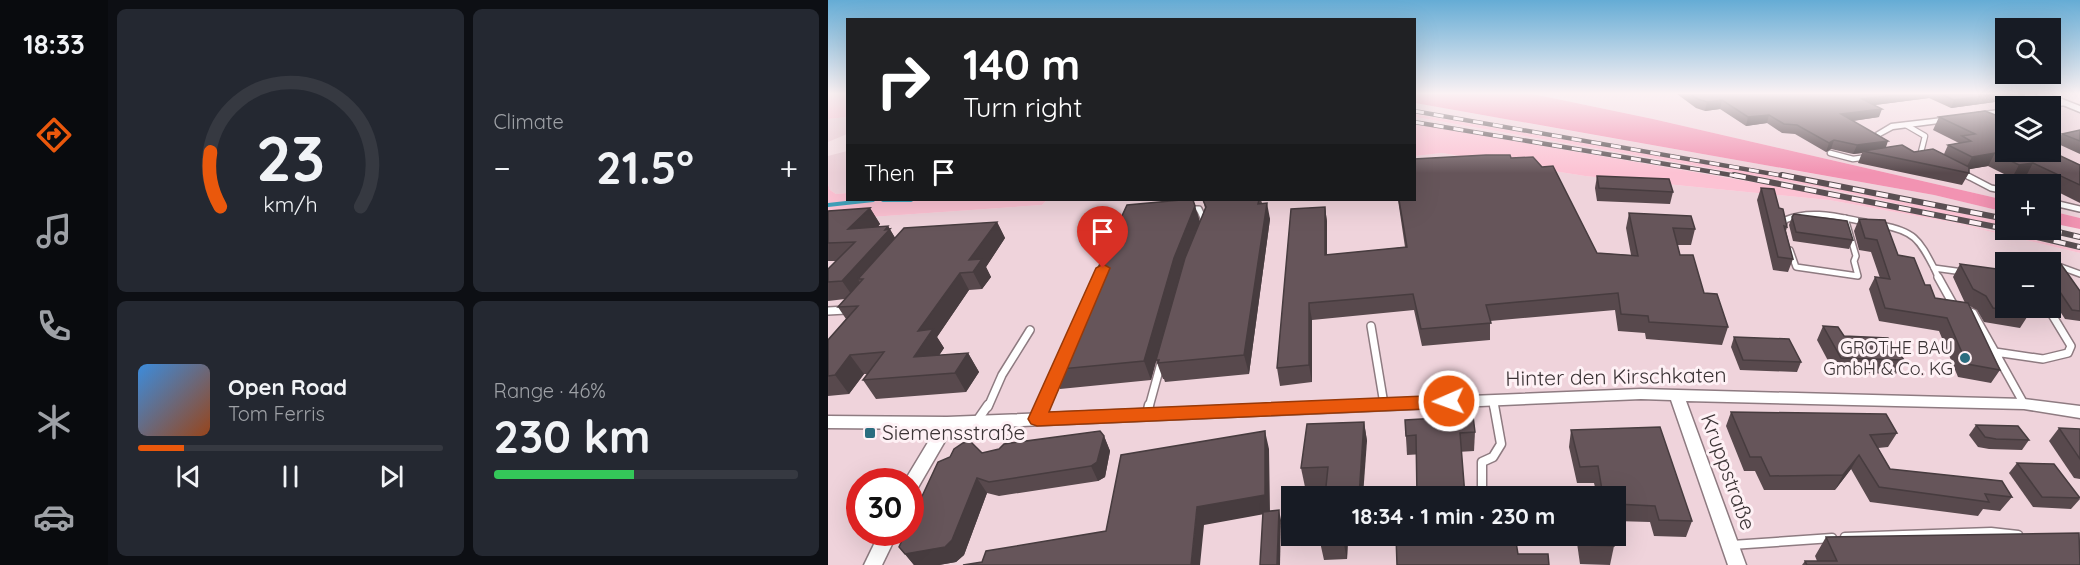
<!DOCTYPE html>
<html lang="en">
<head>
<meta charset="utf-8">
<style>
	body { margin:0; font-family:Quicksand,sans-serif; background:#242831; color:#f1f3f6; height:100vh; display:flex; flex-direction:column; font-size:22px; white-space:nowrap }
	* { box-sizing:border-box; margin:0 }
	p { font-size:20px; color:#9ea1a6 }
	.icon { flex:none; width:33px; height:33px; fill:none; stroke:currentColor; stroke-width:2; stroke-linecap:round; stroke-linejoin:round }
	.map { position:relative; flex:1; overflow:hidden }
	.details { display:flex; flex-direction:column; gap:9px; padding:9px; background:#0d0f14; width:720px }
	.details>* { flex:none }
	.banner { position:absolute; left:18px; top:18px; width:570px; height:183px; border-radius:0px; box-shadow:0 6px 24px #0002; background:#202124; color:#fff; overflow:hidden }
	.tools { position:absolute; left:1167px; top:18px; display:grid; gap:12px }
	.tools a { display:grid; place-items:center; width:66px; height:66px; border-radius:0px; background:#171b24; box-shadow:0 6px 24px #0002; font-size:30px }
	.speed { position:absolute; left:18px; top:468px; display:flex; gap:12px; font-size:30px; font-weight:700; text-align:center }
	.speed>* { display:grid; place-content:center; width:78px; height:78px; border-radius:50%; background:#171b24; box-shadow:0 6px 24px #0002; line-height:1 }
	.speed .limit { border:9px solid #d22; background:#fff; color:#111 }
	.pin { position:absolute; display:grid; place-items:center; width:51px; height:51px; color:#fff; margin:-62px -26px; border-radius:50% 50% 50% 0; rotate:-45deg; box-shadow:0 0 6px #0007 }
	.pin .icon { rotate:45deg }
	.me { position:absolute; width:66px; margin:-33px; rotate:268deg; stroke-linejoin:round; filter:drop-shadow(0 0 4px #0008) }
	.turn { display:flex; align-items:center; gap:21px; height:126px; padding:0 18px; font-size:27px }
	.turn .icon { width:78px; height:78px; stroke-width:2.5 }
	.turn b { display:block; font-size:42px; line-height:51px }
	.then { display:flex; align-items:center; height:57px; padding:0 18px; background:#0003; gap:12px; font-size:22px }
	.big { font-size:45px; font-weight:800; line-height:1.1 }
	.details .card { flex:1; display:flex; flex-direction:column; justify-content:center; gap:9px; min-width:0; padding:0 21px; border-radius:9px; background:#242831 }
	.details .dial { align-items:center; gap:0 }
	.dial svg { height:156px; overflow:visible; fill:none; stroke:#363941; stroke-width:7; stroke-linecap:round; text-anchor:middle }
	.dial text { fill:#f1f3f6; stroke:none }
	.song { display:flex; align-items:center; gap:18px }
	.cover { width:72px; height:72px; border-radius:9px; background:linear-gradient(135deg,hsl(210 70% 55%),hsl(20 70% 35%)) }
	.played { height:6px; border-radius:3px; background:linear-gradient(90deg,#ea580c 15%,#363941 15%) }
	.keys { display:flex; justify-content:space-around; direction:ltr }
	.heat { display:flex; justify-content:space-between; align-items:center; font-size:33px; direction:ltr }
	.charge { height:9px; border-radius:4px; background:linear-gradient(90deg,#34c759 46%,#363941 0) }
	.details .tiles { flex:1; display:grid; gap:9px; grid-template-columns:repeat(2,1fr) }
	.trip { position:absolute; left:453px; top:486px; width:345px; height:60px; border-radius:0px; background:#171b24; box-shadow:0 6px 24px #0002; font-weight:800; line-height:60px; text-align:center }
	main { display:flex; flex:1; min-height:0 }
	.dock { display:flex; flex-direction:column; width:108px; justify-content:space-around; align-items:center; background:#090b0e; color:#9ea1a6 }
	.dock .icon { width:42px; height:42px }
	.dock .on { color:#ea580c }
	.dock b { font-size:27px; color:#f1f3f6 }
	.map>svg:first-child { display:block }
	.built { fill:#efd3db; fill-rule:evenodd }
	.green { fill:#fcc2d3 }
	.forest { fill:#f293b2 }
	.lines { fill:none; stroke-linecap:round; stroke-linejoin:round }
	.stream { stroke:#40a0b9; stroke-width:4 }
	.service-far3-casing { stroke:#8e7b81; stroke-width:7 }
	.service-far2-casing { stroke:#8e7b81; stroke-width:8 }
	.service-far1-casing { stroke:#8e7b81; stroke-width:10 }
	.service-casing { stroke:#8e7b81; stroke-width:11 }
	.minor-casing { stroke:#8e7b81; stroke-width:3 }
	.tertiary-casing { stroke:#8e7b81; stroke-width:3 }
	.service-far3 { stroke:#fff; stroke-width:4.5 }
	.service-far2 { stroke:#fff; stroke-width:5 }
	.service-far1 { stroke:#fff; stroke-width:7 }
	.service { stroke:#fff; stroke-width:8 }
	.minor { fill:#fff; fill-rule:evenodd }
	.tertiary { fill:#fff; fill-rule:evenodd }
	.rail-far1-casing { stroke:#5a5053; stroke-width:4.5 }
	.rail-casing { stroke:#5a5053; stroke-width:6 }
	.rail-far1 { stroke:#fef1f5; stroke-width:3; stroke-dasharray:10; stroke-linecap:butt }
	.rail { stroke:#fef1f5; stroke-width:4; stroke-dasharray:12; stroke-linecap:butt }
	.wall { fill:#58494d; fill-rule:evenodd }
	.shaded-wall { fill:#473c3f }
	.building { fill:#66555a; stroke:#473c3f; stroke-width:1.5 }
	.route { fill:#ea580c; stroke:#983908; stroke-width:1.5 }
	.poi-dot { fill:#2a6d7f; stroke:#fef1f5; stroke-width:2 }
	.labels { text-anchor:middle; stroke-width:6; stroke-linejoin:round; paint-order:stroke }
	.poi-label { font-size:18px; fill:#3b3335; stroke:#fef1f5; text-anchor:end }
	.near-street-label { font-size:21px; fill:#3b3335; stroke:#fef1f5 }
	.near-poi-label { font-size:21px; fill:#3b3335; stroke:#fef1f5; text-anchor:start }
</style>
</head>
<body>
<main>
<nav class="dock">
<b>18:33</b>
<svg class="icon on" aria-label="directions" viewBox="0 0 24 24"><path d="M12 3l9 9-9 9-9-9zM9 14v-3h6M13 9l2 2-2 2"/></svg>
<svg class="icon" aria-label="music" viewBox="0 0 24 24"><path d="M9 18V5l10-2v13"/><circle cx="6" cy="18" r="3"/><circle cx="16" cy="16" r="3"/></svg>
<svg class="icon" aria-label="phone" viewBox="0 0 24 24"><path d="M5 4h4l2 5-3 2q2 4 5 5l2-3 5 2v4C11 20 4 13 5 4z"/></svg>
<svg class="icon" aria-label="climate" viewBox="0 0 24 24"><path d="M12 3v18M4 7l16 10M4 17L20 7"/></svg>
<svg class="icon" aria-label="car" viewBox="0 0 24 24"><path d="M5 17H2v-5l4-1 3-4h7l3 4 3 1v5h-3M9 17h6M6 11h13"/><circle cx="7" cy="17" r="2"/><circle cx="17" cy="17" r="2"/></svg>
</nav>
<section class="details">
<div class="tiles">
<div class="card dial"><svg viewBox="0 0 100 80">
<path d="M14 69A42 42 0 1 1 86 69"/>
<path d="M14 69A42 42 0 0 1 9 41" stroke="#ea580c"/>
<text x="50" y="56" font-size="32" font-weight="700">23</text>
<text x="50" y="72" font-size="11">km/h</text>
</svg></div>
<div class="card"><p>Climate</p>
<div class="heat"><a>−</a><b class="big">21.5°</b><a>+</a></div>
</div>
<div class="card">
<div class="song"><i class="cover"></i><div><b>Open Road</b><p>Tom Ferris</p></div></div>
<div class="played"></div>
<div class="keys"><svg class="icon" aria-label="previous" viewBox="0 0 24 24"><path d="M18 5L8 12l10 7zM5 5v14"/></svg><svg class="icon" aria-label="pause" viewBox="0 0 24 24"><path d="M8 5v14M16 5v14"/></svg><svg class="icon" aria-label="next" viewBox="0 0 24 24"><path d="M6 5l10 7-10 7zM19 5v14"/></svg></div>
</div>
<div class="card"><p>Range · 46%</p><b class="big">230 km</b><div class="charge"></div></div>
</div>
</section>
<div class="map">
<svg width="1252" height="565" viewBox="0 0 1252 565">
	<rect width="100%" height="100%" fill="#f7e2e7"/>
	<g class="built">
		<path d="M 705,94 L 1201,94 L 1252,114 L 1252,218 L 1223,211 L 1222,184 L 1178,184 L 1177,200 L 825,119 ZM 1178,106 L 1222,106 L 1222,152 L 1178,152 Z"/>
		<path d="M 586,103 L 1106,195 L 1177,212 L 1177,222 L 914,170 L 587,114 Z"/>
		<path d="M 19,117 L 19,134 L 0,142 L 0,119 Z"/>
		<path d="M 586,117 L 996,188 L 1252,244 L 1252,250 L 1011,197 L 587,124 Z"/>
		<path d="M 19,151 L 19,193 L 8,194 L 2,190 L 0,184 L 0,156 Z"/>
		<path d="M 614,153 L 757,176 L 1001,200 L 1122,222 L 1252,253 L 1252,565 L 0,565 L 0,220 L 214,205 L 219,200 L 586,200 L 587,156 ZM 1178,262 L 1222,262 L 1222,308 L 1178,308 ZM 32,482 L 82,482 L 82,532 L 32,532 ZM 464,496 L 788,496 L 788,536 L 464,536 Z"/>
	</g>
	<g class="green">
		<path d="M 0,94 L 19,94 L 19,117 L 0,119 Z"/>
		<path d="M 586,114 L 914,170 L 1177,222 L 1177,227 L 996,188 L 587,117 Z"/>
		<path d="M 587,124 L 1011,197 L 1252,250 L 1252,253 L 1122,222 L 1001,200 L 757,176 L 614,153 L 587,156 Z"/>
		<path d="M 0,184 L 2,190 L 8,194 L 19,193 L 20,200 L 219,200 L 214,205 L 0,220 Z"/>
	</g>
	<g class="forest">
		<path d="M 586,94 L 705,94 L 825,119 L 1177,200 L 1177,212 L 1106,195 L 587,103 Z"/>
		<path d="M 1223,211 L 1252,218 L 1252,229 L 1223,223 Z"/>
	</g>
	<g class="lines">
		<g class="stream">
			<path d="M 55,200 L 83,200"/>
			<path d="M 0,205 L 45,200"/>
		</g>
		<defs>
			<g id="service-far3">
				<path d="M 1078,125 L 1097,136 L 1093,152 L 1098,155"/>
				<path d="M 1002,153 L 1025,159 L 1040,157"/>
				<path d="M 1134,173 L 1141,177"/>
			</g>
			<g id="service-far2">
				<path d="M 1138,175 L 1163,188 L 1178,191"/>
				<path d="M 1222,202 L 1252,209"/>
				<path d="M 362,209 L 371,209 L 377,222"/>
				<path d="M 1053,225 C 1086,231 1091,239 1106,268"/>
				<path d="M 955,226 L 957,220 C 983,209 1010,217 1037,222"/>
				<path d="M 962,250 L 968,267 L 1030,276 L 1026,261 L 1028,256 L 1017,218"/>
				<path d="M 1195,262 L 1198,258 L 1211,261"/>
				<path d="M 1222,263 L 1252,274"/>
				<path d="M 1111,279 L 1106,268 L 1135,272"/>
			</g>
			<g id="service-far1">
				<path d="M 1110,277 L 1125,304"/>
				<path d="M 1137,310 L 1145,313 L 1167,352"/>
				<path d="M 0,311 L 18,310"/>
				<path d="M 543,326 L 556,404"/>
				<path d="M 665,400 L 666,407"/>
				<path d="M 1196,404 L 1167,352 L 1215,359 L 1240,353 L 1243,346 L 1220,308"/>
				<path d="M 160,407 L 174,375 L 202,330"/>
				<path d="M 214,407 L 229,370"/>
				<path d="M 321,407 L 333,363"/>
			</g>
			<g id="service">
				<path d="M 319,414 L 321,405"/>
				<path d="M 209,419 L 215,405"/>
				<path d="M 149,421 L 160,405"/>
				<path d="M 654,496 L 654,462 L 665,457 L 673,444 L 666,405"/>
				<path d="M 1017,537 L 1163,532 L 1190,535"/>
				<path d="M 904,545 L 1004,538"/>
			</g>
			<g id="minor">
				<path d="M 1235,101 L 1238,101 L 1238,105 L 1222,107 L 1205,106 L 1209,104 Z"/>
				<path d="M 1178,109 L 1178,113 L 1149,117 L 1145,115 L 1149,113 Z"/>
				<path d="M 1123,117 L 1126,117 L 1126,121 L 1065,129 L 1052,136 L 1048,133 L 1063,124 Z"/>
				<path d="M 813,389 L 1196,399 L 1252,406 L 1252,418 L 1196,409 L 858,401 L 918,565 L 900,565 L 843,400 L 813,399 L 124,429 L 88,491 L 82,493 L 82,482 L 76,482 L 108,429 L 0,428 L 0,416 L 119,417 Z"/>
				<path d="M 52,532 L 70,532 L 54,565 L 36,565 Z"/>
			</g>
			<path id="tertiary" d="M 1208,94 L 1221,94 L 1252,106 L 1252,112 Z"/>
		</defs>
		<use href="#service-far3" class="service-far3-casing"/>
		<use href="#service-far2" class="service-far2-casing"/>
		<use href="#service-far1" class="service-far1-casing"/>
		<use href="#service" class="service-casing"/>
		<use href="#minor" class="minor-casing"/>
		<use href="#tertiary" class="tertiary-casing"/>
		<use href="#service-far3" class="service-far3"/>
		<use href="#service-far2" class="service-far2"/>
		<use href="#service-far1" class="service-far1"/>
		<use href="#service" class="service"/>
		<use href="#minor" class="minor"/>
		<use href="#tertiary" class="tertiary"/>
		<defs>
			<g id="rail-far1">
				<path d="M 586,111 L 962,177"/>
				<path d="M 586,122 L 915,177"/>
			</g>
			<g id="rail">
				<path d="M 906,175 L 1178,229"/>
				<path d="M 954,175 L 1178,219"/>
				<path d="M 1179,230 L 1252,247"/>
				<path d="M 1222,230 L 1252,237"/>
			</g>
		</defs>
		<use href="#rail-far1" class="rail-far1-casing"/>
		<use href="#rail" class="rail-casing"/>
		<use href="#rail-far1" class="rail-far1"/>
		<use href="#rail" class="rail"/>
	</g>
	<g class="wall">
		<path d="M 849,94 L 1197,94 L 1196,98 L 1123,108 L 1101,98 L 1047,105 L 1051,117 L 1025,121 L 1058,148 L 1086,152 L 1116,154 L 1120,145 L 1131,143 L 1105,130 L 1111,117 L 1157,111 L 1178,152 L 1252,165 L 1252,203 L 1222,188 L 1222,184 L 1215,184 L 1198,176 L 1184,178 L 1160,166 L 1141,169 L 1141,173 L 1134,185 L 1030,163 L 1034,153 L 1025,154 L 1003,149 L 998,152 L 967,134 L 954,133 L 939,123 L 918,126 L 892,109 L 877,111 L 868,108 Z"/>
		<path d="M 1252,130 L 1252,154 L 1228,143 L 1234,134 Z"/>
		<path d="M 683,158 L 769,253 L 803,255 L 798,228 L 801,213 L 867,229 L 863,245 L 849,245 L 852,255 L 876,293 L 900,327 L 894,345 L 818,339 L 817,333 L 790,331 L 787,310 L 662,321 L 662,340 L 594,346 L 586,310 L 484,320 L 484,382 L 452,386 L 449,368 L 497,207 L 499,222 L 499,255 L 577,247 L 570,200 L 586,200 Z"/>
		<path d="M 769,176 L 845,192 L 842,204 L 769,201 L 767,188 Z"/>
		<path d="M 933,188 L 951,208 L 959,227 L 958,231 L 965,259 L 960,272 L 945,270 L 929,200 Z"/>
		<path d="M 375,200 L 433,200 L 434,203 L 442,219 L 421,374 L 337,382 L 336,379 L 335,379 L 328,360 L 323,380 L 232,389 L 223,370 L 367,206 L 372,222 L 377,208 ZM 355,266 L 331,350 L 352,276 Z"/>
		<path d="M 42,208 L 52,224 L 50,227 L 60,226 L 67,238 L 169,222 L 177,238 L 158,267 L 163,277 L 154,289 L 141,290 L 109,337 L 116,348 L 111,355 L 140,353 L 151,372 L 138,392 L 48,399 L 35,380 L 39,374 L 36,374 L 21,394 L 0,396 L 0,340 L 18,319 L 10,307 L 17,299 L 0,301 L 0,269 L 8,261 L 0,261 L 0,211 Z"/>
		<path d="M 964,217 L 1025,240 L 1021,249 L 965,241 L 961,225 Z"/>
		<path d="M 1031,219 L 1070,255 L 1097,285 L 1107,298 L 1137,303 L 1125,277 L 1132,264 L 1201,314 L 1192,328 L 1156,322 L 1149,310 L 1140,305 L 1172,370 L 1163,383 L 1130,377 L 1111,331 L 1051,321 L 1041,289 L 1047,277 L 1052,278 L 1043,252 L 1031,250 L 1026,231 Z"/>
		<path d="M 1208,255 L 1230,260 L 1252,291 L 1252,321 L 1237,319 L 1222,296 L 1222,262 L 1203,262 Z"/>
		<path d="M 995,326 L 1016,336 L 1076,360 L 1068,374 L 1006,372 L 989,340 Z"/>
		<path d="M 906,337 L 973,362 L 969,372 L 912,370 L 903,347 Z"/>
		<path d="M 903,412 L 1069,433 L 1060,447 L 1050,448 L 1062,469 L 1184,497 L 1172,511 L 1155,509 L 1150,516 L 1042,502 L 1023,469 L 1007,490 L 936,490 L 927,471 L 916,471 L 898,426 Z"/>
		<path d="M 577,420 L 647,432 L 646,451 L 579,455 Z"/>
		<path d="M 536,422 L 539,441 L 498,486 L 477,487 L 473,468 Z"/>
		<path d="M 1148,425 L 1201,440 L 1194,450 L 1161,449 L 1150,447 L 1141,435 Z"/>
		<path d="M 1231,428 L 1252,429 L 1252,479 L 1246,478 L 1221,441 Z"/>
		<path d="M 743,430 L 864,521 L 858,537 L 826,536 L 822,522 L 788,521 L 788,496 L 769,496 L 766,483 L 749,483 L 741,447 Z"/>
		<path d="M 276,436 L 282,451 L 277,477 L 270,481 L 171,496 L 159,493 L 136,555 L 128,562 L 111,565 L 86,565 L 71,547 L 154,453 Z"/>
		<path d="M 1189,463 L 1252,499 L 1243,509 L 1205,507 L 1181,473 Z"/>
		<path d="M 493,536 L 533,536 L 533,538 L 520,538 L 519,559 L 496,560 L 492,542 Z"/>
		<path d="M 748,536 L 785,536 L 786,546 L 782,565 L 752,564 Z"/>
		<path d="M 998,537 L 1252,565 L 974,565 L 977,561 L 989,561 L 987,556 Z"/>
	</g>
	<g class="shaded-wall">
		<path d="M 1074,94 L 1103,94 L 1101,98 L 1031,107 L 1034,99 Z"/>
		<path d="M 1170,94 L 1197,94 L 1196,98 L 1123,108 L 1126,100 Z"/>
		<path d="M 894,100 L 892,109 L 877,111 L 879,102 Z"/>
		<path d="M 1054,109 L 1051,117 L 1010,123 L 1013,114 Z"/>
		<path d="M 941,115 L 939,123 L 918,126 L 920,117 Z"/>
		<path d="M 1006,140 L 1003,149 L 998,152 L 1001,143 Z"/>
		<path d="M 1060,141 L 1057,150 L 1035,151 L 1034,153 L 1025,154 L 1029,145 Z"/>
		<path d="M 1167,153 L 1160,166 L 1137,170 L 1144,157 Z"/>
		<path d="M 1205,163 L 1198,176 L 1184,178 L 1191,165 Z"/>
		<path d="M 439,203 L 442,219 L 421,374 L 416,355 Z"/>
		<path d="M 367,206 L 372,222 L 352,276 L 323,380 L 316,361 L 346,258 Z"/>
		<path d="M 497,207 L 499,222 L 499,272 L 497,255 Z"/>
		<path d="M 42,208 L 52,224 L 31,246 L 20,229 Z"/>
		<path d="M 169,222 L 177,238 L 158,267 L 163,277 L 154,289 L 145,272 L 141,260 Z"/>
		<path d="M 60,226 L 72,246 L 35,279 L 30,279 L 35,288 L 26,298 L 14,281 Z"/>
		<path d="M 132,273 L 141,290 L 109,337 L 116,348 L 98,376 L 86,357 L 90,331 Z"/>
		<path d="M 481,303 L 484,320 L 484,382 L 481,365 Z"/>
		<path d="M 140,353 L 151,372 L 138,392 L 127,373 Z"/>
		<path d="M 22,355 L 36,374 L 21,394 L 7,375 Z"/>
		<path d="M 536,422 L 539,441 L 535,496 L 531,496 Z"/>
		<path d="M 437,431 L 441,449 L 442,513 L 376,525 L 372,565 L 363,565 L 369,507 Z"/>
		<path d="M 276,436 L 282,451 L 277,477 L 270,481 L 263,466 Z"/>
		<path d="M 1031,455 L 1023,469 L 1007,490 L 1015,475 Z"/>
		<path d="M 149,478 L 159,493 L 136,555 L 128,562 L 111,565 L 86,565 L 77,554 Z"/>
		<path d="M 451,510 L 453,520 L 452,565 L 449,565 Z"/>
		<path d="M 516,536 L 519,536 L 520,538 L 519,559 L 515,540 Z"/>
	</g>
	<g class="building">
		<path d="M 862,94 L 1074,94 L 1034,99 L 1054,109 L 1013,114 L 1060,141 L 1029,145 L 1006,140 L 1001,143 L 969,125 L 956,124 L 941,115 L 920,117 L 894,100 L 879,102 L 870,99 Z"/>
		<path d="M 1113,94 L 1170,94 L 1126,100 Z"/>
		<path d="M 1157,111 L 1178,119 L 1178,152 L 1222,151 L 1252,165 L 1252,185 L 1205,163 L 1191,165 L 1167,153 L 1144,157 L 1120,145 L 1143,141 L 1134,136 L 1147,134 L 1111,117 Z"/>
		<path d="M 1252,130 L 1252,141 L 1234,134 Z"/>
		<path d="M 1074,145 L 1086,152 L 1105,149 L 1141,167 L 1141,173 L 1035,151 Z"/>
		<path d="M 658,155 L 682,155 L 683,158 L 705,157 L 714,167 L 725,166 L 769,253 L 810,256 L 801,213 L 863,216 L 867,229 L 845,228 L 852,255 L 865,255 L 876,293 L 889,294 L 900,327 L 821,322 L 820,316 L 793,314 L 790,293 L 658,305 L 663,323 L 593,329 L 585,294 L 481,303 L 481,365 L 449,368 L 463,209 L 497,207 L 497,255 L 579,247 L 571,200 L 586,200 L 586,159 Z"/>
		<path d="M 769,176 L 841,179 L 845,192 L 771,188 Z"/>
		<path d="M 933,188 L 946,189 L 951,208 L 955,209 L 959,227 L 956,226 L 965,259 L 950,257 Z"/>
		<path d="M 353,200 L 365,200 L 367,206 L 346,258 L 316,361 L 223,370 L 299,205 Z"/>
		<path d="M 375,200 L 431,200 L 430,204 L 439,203 L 416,355 L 330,363 L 331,360 L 328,360 L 357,258 L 378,207 Z"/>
		<path d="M 42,208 L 20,229 L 60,226 L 57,230 L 62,229 L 14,281 L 0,282 L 0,269 L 27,242 L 0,243 L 0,211 Z"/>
		<path d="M 966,214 L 1019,221 L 1025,240 L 968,232 L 964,217 Z"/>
		<path d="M 1031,219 L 1057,220 L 1070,255 L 1086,258 L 1097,285 L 1102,285 L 1107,298 L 1140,303 L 1172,370 L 1139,364 L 1119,318 L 1057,308 L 1047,277 L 1062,279 L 1049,240 L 1037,238 Z"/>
		<path d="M 169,222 L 141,260 L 154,259 L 145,272 L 132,273 L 90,331 L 105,329 L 86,357 L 140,353 L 127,373 L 35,380 L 56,352 L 22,355 L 7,375 L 0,376 L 0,340 L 30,306 L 10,307 L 35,279 L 30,279 L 76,228 Z"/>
		<path d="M 1208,255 L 1230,260 L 1252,291 L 1252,311 L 1244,310 L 1222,277 L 1222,262 L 1213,262 Z"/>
		<path d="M 1132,264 L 1176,270 L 1178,273 L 1178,308 L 1198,308 L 1201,314 L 1165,308 L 1158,296 L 1145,289 Z"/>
		<path d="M 995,326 L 1010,327 L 1016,336 L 1060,338 L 1076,360 L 1013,358 Z"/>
		<path d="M 906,337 L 961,339 L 973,362 L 915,360 Z"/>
		<path d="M 903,412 L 1058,414 L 1069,433 L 1042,435 L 1062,469 L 1174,481 L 1184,497 L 1157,494 L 1161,502 L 1051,487 L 1031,455 L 1015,475 L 942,476 L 933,457 L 922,457 Z"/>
		<path d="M 645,416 L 647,432 L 632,433 L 637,496 L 589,496 L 588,435 L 578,436 L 577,420 Z"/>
		<path d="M 536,422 L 531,496 L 497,496 L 500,467 L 473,468 L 479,424 Z"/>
		<path d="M 1148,425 L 1190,426 L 1201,440 L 1168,439 L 1157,437 Z"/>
		<path d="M 832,427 L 864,521 L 831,520 L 827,506 L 788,504 L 788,496 L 775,496 L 770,466 L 752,467 L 743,430 Z"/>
		<path d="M 1231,428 L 1252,429 L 1252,459 Z"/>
		<path d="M 272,431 L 276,436 L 269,462 L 263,466 L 161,482 L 149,478 L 124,540 L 117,547 L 77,554 L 71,547 L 78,532 L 82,532 L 82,522 L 110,462 L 122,457 L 126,449 L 135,443 L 142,441 L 154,453 L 171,449 L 176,444 Z"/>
		<path d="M 437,431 L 437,495 L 369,507 L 363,565 L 135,565 L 154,562 L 158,551 L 278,531 L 293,455 Z"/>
		<path d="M 1189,463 L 1226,464 L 1252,498 L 1214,497 Z"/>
		<path d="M 451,510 L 449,565 L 432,565 L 435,512 Z"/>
		<path d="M 1251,533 L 1252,565 L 979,565 L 977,561 L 1009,561 L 998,537 Z"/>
		<path d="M 493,536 L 516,536 L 515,540 L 492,542 Z"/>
		<path d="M 568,536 L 687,536 L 690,554 L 720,554 L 721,565 L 569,565 Z"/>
		<path d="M 754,536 L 785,536 L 786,546 L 755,545 Z"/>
	</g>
	<linearGradient id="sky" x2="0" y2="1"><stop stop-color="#65acd5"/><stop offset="0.54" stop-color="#fbf2f4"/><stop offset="1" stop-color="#fbf2f4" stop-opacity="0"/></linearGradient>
	<rect width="1252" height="173" fill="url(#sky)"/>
	<path class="route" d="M 275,264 L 282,268 L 221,412 L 621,395 L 630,401 L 621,408 L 209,426 L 203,424 L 200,419 L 268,268 Z"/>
	<g class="poi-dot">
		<circle cx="1137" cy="358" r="6"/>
		<rect x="36" y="427" width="12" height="12" rx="3"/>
	</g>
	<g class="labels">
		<g class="poi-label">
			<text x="1125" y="354">GROTHE BAU<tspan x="1125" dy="21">GmbH &amp; Co. KG</tspan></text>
		</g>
		<g class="near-street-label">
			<text transform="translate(788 377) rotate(-1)" y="7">Hinter den Kirschkaten</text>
			<text transform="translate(900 472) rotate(70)" y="7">Kruppstraße</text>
		</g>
		<g class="near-poi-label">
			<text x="54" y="440">Siemensstraße</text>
		</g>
	</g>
</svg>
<div class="tools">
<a><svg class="icon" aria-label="search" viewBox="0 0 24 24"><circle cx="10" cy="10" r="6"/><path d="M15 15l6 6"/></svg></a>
<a><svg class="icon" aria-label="layers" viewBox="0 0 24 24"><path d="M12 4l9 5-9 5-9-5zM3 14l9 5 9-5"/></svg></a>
<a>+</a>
<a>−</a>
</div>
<div class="speed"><div class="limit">30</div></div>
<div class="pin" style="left:275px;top:268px;background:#d93025"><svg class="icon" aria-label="arrive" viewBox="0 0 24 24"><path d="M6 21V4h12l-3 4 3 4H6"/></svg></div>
<svg class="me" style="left:621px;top:401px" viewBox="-20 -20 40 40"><circle r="17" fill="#ea580c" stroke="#fff" stroke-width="3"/><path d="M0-11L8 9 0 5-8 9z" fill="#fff"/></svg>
<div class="trip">18:34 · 1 min · 230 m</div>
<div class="banner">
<div class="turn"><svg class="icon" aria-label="right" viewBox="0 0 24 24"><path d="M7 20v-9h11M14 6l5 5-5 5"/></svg><div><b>140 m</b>Turn right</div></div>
<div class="then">Then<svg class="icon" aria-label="arrive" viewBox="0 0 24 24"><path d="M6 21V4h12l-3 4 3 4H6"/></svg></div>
</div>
</div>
</main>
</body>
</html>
